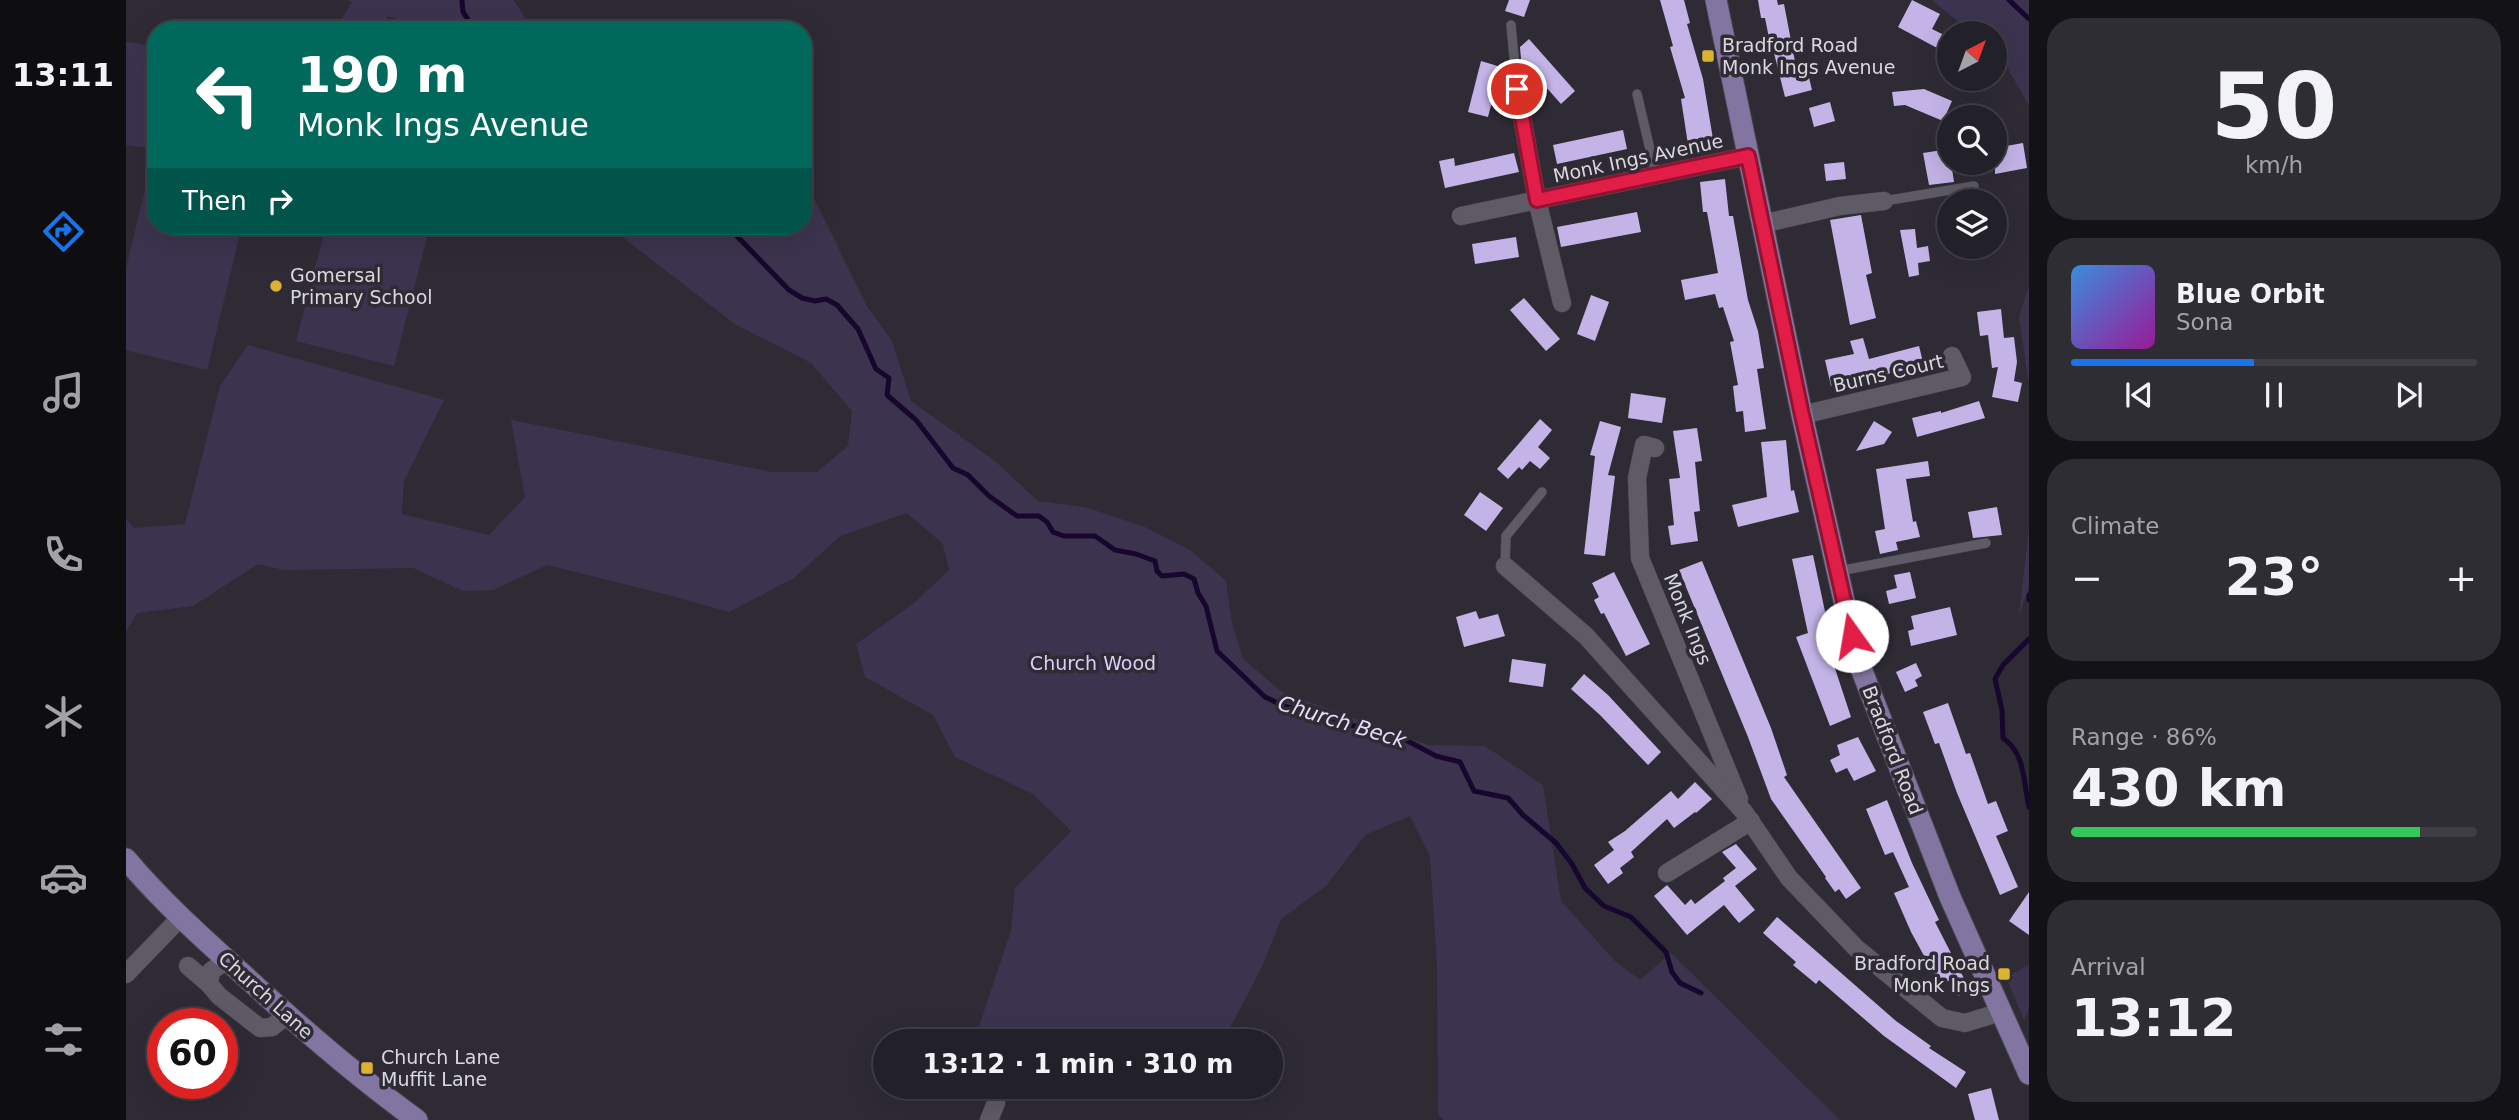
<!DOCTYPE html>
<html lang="en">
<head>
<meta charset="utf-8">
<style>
	body { margin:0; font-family:"DejaVu Sans",sans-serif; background:#2e2d34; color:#f1f3f6; height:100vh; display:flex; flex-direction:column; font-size:26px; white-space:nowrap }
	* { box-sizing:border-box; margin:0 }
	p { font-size:23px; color:#a2a3a8 }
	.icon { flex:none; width:38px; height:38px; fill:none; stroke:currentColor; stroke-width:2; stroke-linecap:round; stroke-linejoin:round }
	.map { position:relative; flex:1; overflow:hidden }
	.drawer { display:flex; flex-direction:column; gap:18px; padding:18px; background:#131216; width:490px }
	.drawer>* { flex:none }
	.guide { position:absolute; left:21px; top:21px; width:665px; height:214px; border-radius:28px; box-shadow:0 7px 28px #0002,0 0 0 2px #3f3e45; background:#00695c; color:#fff; overflow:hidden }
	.needle { width:46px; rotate:41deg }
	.tools { position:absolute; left:1811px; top:21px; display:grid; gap:14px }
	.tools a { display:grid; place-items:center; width:70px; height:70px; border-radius:50%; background:#222028; box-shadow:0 7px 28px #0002,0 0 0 2px #3f3e45; font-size:35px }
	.speed { position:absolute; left:21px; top:1008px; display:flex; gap:14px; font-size:35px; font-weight:700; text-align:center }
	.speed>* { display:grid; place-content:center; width:91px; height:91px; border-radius:50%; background:#222028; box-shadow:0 7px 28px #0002,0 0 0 2px #3f3e45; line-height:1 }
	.speed .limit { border:10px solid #d22; background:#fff; color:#111 }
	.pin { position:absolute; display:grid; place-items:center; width:60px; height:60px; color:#fff; margin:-30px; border:4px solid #fff; border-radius:50%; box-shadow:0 2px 7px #0007 }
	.me { position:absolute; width:77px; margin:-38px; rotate:347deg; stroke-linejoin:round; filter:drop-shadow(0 0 5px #0008) }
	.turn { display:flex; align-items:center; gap:24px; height:147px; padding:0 35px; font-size:32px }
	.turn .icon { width:91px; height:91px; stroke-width:2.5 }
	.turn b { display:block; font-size:49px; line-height:60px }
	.then { display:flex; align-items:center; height:66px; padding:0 35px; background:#0003; gap:14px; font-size:26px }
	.big { font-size:52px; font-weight:700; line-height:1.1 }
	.drawer .card { flex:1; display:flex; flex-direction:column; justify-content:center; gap:10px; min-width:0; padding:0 24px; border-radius:28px; background:#2e2d34 }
	.drawer .dial { align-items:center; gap:0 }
	.dial b { font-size:91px; line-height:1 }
	.song { display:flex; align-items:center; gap:21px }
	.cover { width:84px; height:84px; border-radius:10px; background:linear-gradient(135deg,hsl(210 70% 55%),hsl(300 70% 35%)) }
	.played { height:7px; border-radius:4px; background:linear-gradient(90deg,#1a73e8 45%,#3f3e45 45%) }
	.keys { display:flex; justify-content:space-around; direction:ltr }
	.heat { display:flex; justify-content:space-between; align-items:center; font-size:38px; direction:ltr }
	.charge { height:10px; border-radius:5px; background:linear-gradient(90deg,#34c759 86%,#3f3e45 0) }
	.trip { position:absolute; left:747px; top:1029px; width:410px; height:70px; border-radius:35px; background:#222028; box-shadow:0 7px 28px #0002,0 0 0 2px #3f3e45; font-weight:700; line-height:70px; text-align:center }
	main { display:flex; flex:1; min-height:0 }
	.tab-bar { display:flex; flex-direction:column; width:126px; justify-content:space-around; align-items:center; background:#0e0d10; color:#a2a3a8 }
	.tab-bar .icon { width:49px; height:49px }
	.tab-bar .on { color:#1a73e8 }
	.tab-bar b { font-size:32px; color:#f1f3f6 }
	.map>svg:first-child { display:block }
	.green { fill:#3c344e }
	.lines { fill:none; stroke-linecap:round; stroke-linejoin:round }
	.stream { stroke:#17062d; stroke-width:5 }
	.building { fill:#c3b3e7 }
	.service-casing { stroke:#49474f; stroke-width:10 }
	.minor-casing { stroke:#49474f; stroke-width:19 }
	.primary-casing { stroke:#49474f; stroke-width:23 }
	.service { stroke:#5e5b66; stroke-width:9 }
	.minor { stroke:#5e5b66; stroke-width:18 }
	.primary { stroke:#8375a1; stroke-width:21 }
	.route-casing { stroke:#92132f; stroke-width:18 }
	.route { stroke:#e11d48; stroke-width:12 }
	.poi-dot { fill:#dcb233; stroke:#2e2b35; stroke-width:2.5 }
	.labels { text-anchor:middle; stroke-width:7; stroke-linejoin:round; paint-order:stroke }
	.poi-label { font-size:19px; fill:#dad8df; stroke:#2e2b35; text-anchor:start }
	.street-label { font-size:19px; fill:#dad8df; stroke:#2e2b35 }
	.park-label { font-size:19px; fill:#dbcefa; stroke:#2e2b35 }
	.water-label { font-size:21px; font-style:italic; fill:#e5dcfa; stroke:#2e2b35 }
</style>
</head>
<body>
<main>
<nav class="tab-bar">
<b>13:11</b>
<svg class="icon on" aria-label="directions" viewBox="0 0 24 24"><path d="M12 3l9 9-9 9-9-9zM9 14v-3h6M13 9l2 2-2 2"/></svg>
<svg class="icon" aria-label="music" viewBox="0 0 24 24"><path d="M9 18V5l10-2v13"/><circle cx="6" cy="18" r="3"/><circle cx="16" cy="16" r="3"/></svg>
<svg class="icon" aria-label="phone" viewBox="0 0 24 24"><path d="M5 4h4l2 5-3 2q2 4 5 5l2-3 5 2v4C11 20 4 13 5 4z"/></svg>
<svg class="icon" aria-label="climate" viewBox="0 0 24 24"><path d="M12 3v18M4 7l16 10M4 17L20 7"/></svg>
<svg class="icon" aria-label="car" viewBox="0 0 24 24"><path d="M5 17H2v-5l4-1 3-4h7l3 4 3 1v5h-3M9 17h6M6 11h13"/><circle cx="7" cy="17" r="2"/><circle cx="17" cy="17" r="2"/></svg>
<svg class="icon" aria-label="filters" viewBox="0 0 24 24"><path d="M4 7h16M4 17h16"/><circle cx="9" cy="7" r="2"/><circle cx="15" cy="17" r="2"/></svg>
</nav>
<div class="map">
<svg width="1903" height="1120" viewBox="0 0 1903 1120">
	<rect width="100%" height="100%" fill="#2e2b35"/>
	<g class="green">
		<path d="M 221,0 L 388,0 L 406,30 L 288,30 L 287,25 L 262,16 L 255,30 L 209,30 L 226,2 Z"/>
		<path d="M 1806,0 L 1903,0 L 1903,105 L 1876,59 L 1869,53 L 1869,33 L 1846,33 Z"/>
		<path d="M 0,42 L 30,46 L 30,149 L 0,145 Z"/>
		<path d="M 678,178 L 741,306 L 766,341 L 785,401 L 869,461 L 912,501 L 959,507 L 1019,527 L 1064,550 L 1100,581 L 1106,623 L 1117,659 L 1156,692 L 1302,745 L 1359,746 L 1417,785 L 1435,901 L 1490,962 L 1514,980 L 1545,953 L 1714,1120 L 1318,1120 L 1312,1114 L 1311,965 L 1304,856 L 1284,816 L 1239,835 L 1200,886 L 1155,919 L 1135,969 L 1097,1041 L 1001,1041 L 976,1031 L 969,1041 L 885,1041 L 853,1026 L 885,931 L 889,888 L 945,831 L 907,794 L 829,757 L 807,715 L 739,677 L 730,644 L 787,604 L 823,570 L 817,544 L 781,513 L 714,536 L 668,578 L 603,612 L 550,597 L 421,565 L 367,590 L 337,591 L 287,568 L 158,570 L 132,564 L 67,606 L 11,613 L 0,632 L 0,519 L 8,528 L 59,524 L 94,386 L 122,345 L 318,400 L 278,481 L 276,514 L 363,535 L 399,497 L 385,420 L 646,472 L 691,472 L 722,446 L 726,411 L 685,363 L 609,324 L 482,226 L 677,226 Z"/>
		<path d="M 19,190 L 30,193 L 30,226 L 116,226 L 81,370 L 0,350 L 0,268 Z"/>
		<path d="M 200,226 L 304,226 L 268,366 L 170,341 Z"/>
		<path d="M 1903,285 L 1903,385 L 1893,317 Z"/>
		<path d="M 1903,528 L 1903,586 L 1893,616 Z"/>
		<path d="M 1903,965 L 1903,1008 L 1898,1020 L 1880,977 Z"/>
	</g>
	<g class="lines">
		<g class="stream">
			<path d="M 336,0 L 337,12 L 349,30"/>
			<path d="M 1883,0 L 1903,19"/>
			<path d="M 604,226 L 607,232 L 663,290 L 676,298 L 689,301 L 700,299 L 711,305 L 732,329 L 750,369 L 763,378 L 761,395 L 790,420 L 827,468 L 842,475 L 863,496 L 891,516 L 913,516 L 921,522 L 927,532 L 938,536 L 969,536 L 989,550 L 1010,554 L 1029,561 L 1031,571 L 1036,576 L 1058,574 L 1068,579 L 1072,593 L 1080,606 L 1091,651 L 1139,697 L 1158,706 L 1235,728 L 1240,725 L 1278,739 L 1310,756 L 1334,762 L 1348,791 L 1382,798 L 1397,815 L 1430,843 L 1446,864 L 1459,888 L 1478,906 L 1505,917 L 1540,952 L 1546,972 L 1554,983 L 1575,993"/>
			<path d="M 1903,595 L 1903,600"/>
			<path d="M 1903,639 L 1877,665 L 1869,679 L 1876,710 L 1877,738 C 1900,754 1897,782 1903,807"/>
		</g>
	</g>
	<g class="building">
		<path d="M 1383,0 L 1404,0 L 1398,17 L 1379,11 Z"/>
		<path d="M 1534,0 L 1558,0 L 1564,23 L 1561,24 L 1577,79 L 1588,145 L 1563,151 L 1555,99 L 1559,98 L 1544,47 L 1547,46 Z"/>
		<path d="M 1632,0 L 1651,0 L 1652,5 L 1658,4 L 1670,67 L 1680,65 L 1686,90 L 1659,97 L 1648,53 L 1646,53 L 1639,18 L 1635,18 Z"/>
		<path d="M 1786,0 L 1814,14 L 1806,29 L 1820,36 L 1813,49 L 1772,27 Z"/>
		<path d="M 1403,39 L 1449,91 L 1435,104 L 1395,59 L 1394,47 Z"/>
		<path d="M 1355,61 L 1375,67 L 1362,117 L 1342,112 Z"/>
		<path d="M 1798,89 L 1826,101 L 1817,121 L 1779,105 L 1768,106 L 1766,92 Z"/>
		<path d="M 1704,102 L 1709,121 L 1688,127 L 1683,108 Z"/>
		<path d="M 1497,130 L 1501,149 L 1431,164 L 1427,145 Z"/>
		<path d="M 1897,143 L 1901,168 L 1869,174 L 1869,148 Z"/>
		<path d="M 1823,149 L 1828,182 L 1803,185 L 1797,153 Z"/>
		<path d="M 1388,153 L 1393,172 L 1319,188 L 1313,161 L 1328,158 L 1329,166 Z"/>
		<path d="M 1718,162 L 1720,179 L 1700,181 L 1698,164 Z"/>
		<path d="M 1599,179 L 1603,216 L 1607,216 L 1622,300 L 1632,331 L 1638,368 L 1631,369 L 1640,429 L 1619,432 L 1617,411 L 1610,412 L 1607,386 L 1612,385 L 1604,342 L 1608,341 L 1597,307 L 1593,308 L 1589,294 L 1559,300 L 1555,280 L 1592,273 L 1581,212 L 1577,212 L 1574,182 Z"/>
		<path d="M 1511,212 L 1515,232 L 1435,247 L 1431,227 Z"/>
		<path d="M 1735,215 L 1746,273 L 1740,275 L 1750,318 L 1724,325 L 1704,220 Z"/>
		<path d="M 1789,229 L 1791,248 L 1802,246 L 1804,261 L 1792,263 L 1793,275 L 1783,277 L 1774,230 Z"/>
		<path d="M 1390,237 L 1393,257 L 1349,264 L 1346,244 Z"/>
		<path d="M 1465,295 L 1483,302 L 1469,341 L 1451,334 Z"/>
		<path d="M 1398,298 L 1434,339 L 1420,351 L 1384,310 Z"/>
		<path d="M 1875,309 L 1878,338 L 1888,337 L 1891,362 L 1888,381 L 1896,383 L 1892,402 L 1866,397 L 1872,367 L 1866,368 L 1862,335 L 1854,336 L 1851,312 Z"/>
		<path d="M 1737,338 L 1743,359 L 1793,346 L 1798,366 L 1705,386 L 1699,360 L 1728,354 L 1724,341 Z"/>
		<path d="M 1505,393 L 1540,398 L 1536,423 L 1502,418 Z"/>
		<path d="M 1853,401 L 1859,418 L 1791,437 L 1786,418 L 1815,411 L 1815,413 Z"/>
		<path d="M 1414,419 L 1426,430 L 1412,447 L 1424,458 L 1414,469 L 1404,461 L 1396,470 L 1393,467 L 1382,479 L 1371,469 Z"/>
		<path d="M 1474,421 L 1495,427 L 1482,475 L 1489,476 L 1479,556 L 1458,554 L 1469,456 L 1464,455 Z"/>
		<path d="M 1748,421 L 1766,432 L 1758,444 L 1730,451 Z"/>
		<path d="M 1571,428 L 1576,461 L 1569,462 L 1574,511 L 1568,512 L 1572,541 L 1545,545 L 1542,526 L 1548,525 L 1543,479 L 1554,478 L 1547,431 Z"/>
		<path d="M 1660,440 L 1665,491 L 1668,490 L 1673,512 L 1612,527 L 1606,505 L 1641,497 L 1635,442 Z"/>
		<path d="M 1802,461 L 1804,476 L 1780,479 L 1787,522 L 1790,521 L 1794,537 L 1770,542 L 1772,550 L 1754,554 L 1749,531 L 1759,529 L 1750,469 Z"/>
		<path d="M 1354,492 L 1377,508 L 1360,531 L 1338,515 Z"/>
		<path d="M 1871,507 L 1876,535 L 1847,538 L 1842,512 Z"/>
		<path d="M 1687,555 L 1701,621 L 1694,623 L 1725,717 L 1704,726 L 1670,637 L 1682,633 L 1666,559 Z"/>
		<path d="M 1576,561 L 1645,728 L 1661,775 L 1658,777 L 1735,888 L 1720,899 L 1713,889 L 1709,892 L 1699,878 L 1700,877 L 1645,799 L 1622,737 L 1553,570 Z"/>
		<path d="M 1488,572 L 1524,644 L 1500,656 L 1478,613 L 1475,614 L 1468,600 L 1473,597 L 1466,583 Z"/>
		<path d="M 1784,572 L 1790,598 L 1763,604 L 1760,591 L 1771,588 L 1768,575 Z"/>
		<path d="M 1824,607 L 1831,635 L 1785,646 L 1782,631 L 1788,629 L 1785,616 Z"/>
		<path d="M 1350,611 L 1353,619 L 1372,614 L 1379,636 L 1338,647 L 1330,617 Z"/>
		<path d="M 1386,659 L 1420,664 L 1417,687 L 1383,682 Z"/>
		<path d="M 1790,663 L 1796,676 L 1789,680 L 1792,686 L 1779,692 L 1770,672 Z"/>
		<path d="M 1458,674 L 1482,695 L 1535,752 L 1522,765 L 1474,715 L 1445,689 Z"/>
		<path d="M 1822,703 L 1840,754 L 1844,753 L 1862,804 L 1870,801 L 1882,831 L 1870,836 L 1892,887 L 1874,895 L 1831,793 L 1813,743 L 1809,744 L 1797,712 Z"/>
		<path d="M 1732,737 L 1750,771 L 1728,781 L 1721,768 L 1710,773 L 1704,760 L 1714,755 L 1711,745 Z"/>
		<path d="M 1569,782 L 1586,799 L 1570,813 L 1569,812 L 1548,828 L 1541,819 L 1505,852 L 1508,857 L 1494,868 L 1497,873 L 1482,884 L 1468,865 L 1488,850 L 1482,842 L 1499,831 L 1545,791 L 1552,799 Z"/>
		<path d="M 1761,800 L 1786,863 L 1813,920 L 1809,922 L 1844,990 L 1832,996 L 1824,980 L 1814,985 L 1785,932 L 1768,893 L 1783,887 L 1767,852 L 1759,855 L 1740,809 Z"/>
		<path d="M 1610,844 L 1631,869 L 1609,886 L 1629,910 L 1613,923 L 1598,905 L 1561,935 L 1528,896 L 1541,885 L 1559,905 L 1565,899 L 1569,904 L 1599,881 L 1597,878 L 1610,868 L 1596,852 Z"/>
		<path d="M 1903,892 L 1903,935 L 1883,921 Z"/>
		<path d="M 1651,917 L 1770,1021 L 1805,1046 L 1803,1048 L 1840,1072 L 1830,1088 L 1758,1036 L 1693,980 L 1690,984 L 1667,965 L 1670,962 L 1637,933 Z"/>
		<path d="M 1865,1088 L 1873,1120 L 1849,1120 L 1842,1094 Z"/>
	</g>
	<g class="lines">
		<defs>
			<g id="service">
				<path d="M 1385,25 L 1391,89"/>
				<path d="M 1511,94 L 1530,175"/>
				<path d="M 1758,201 L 1848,186"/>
				<path d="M 1379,566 L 1380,536 L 1416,492"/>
				<path d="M 1713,571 L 1860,543"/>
			</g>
			<g id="minor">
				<path d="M 1391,89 L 1411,200 L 1436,303"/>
				<path d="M 1335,216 L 1622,156"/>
				<path d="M 1636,224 L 1714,206 L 1758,201"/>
				<path d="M 1676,415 L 1836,377 L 1826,356"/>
				<path d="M 1529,448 L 1518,445 L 1511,478 L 1514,558 L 1613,799"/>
				<path d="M 1379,566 L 1460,636 L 1618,812 L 1663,878 L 1730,948 L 1816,1018 L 1839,1023 L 1875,1012"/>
				<path d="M 1541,873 L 1625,821"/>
				<path d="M 101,960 L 85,971 L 83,984 L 93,996 L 134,1028 L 146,1027 L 161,1015"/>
				<path d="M 62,966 L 83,984"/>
				<path d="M 0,974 L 54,918"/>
				<path d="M 863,1120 L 870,1103"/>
			</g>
			<g id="primary">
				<path d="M 1590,0 L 1676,415 L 1731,658 L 1824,897 L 1903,1074"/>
				<path d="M 0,859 C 37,903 80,941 122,979 C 176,1029 232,1077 291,1120"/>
			</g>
		</defs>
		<use href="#service" class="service-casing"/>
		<use href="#minor" class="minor-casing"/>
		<use href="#primary" class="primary-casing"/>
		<use href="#service" class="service"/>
		<use href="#minor" class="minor"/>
		<use href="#primary" class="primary"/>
	</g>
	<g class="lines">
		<defs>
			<path id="route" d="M 1391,89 L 1411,200 L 1622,156 L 1676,415 L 1726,636"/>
		</defs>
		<use href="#route" class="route-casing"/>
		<use href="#route" class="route"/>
	</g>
	<g class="poi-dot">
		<rect x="1575" y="49" width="14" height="14" rx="3.5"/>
		<circle cx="150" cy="286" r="7"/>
		<rect x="1871" y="967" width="14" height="14" rx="3.5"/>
		<rect x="234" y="1061" width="14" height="14" rx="3.5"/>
	</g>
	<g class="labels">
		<g class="poi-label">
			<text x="1596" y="52">Bradford Road<tspan x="1596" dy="22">Monk Ings Avenue</tspan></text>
			<text x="164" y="282">Gomersal<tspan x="164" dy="22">Primary School</tspan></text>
			<text x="1864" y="970" text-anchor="end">Bradford Road<tspan x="1864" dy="22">Monk Ings</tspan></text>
			<text x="255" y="1064">Church Lane<tspan x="255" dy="22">Muffit Lane</tspan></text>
		</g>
		<g class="street-label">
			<text transform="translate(1512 158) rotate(-12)" y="7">Monk Ings Avenue</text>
			<text transform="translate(1762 373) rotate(-13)" y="7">Burns Court</text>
			<text transform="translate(1562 619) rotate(68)" y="7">Monk Ings</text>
			<text transform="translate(1767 750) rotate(69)" y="7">Bradford Road</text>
			<text transform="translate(140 995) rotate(42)" y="7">Church Lane</text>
		</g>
		<g class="park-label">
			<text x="967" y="670">Church Wood</text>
		</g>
		<g class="water-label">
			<text transform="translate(1216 722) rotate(17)" y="7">Church Beck</text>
		</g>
	</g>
</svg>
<div class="tools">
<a><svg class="needle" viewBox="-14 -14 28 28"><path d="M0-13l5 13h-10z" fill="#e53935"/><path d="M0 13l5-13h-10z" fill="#a2a3a8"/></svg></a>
<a><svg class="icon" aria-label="search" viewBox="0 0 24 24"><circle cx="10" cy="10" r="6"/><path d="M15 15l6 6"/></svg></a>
<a><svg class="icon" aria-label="layers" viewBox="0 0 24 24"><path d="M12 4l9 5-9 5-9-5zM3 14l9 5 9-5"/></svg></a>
</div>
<div class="speed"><div class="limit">60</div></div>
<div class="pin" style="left:1391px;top:89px;background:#d93025"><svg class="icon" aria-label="arrive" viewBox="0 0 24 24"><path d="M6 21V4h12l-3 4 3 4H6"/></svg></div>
<svg class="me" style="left:1726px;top:636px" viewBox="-20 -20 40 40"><circle r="19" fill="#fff"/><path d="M0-13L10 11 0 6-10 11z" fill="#e11d48"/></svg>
<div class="trip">13:12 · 1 min · 310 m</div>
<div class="guide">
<div class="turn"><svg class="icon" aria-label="left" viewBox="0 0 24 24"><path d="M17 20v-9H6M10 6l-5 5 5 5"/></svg><div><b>190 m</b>Monk Ings Avenue</div></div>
<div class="then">Then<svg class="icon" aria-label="right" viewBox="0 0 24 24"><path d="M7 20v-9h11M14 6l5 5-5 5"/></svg></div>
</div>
</div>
<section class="drawer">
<div class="card dial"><b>50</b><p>km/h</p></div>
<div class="card">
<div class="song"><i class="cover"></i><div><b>Blue Orbit</b><p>Sona</p></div></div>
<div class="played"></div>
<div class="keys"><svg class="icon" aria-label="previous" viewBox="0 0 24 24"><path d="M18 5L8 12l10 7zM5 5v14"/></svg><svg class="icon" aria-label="pause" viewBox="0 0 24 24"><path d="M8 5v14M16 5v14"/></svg><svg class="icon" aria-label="next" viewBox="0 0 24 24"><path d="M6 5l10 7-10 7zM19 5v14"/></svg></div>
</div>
<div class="card"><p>Climate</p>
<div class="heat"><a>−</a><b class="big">23°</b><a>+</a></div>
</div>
<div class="card"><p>Range · 86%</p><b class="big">430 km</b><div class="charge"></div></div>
<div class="card"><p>Arrival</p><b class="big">13:12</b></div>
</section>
</main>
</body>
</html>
